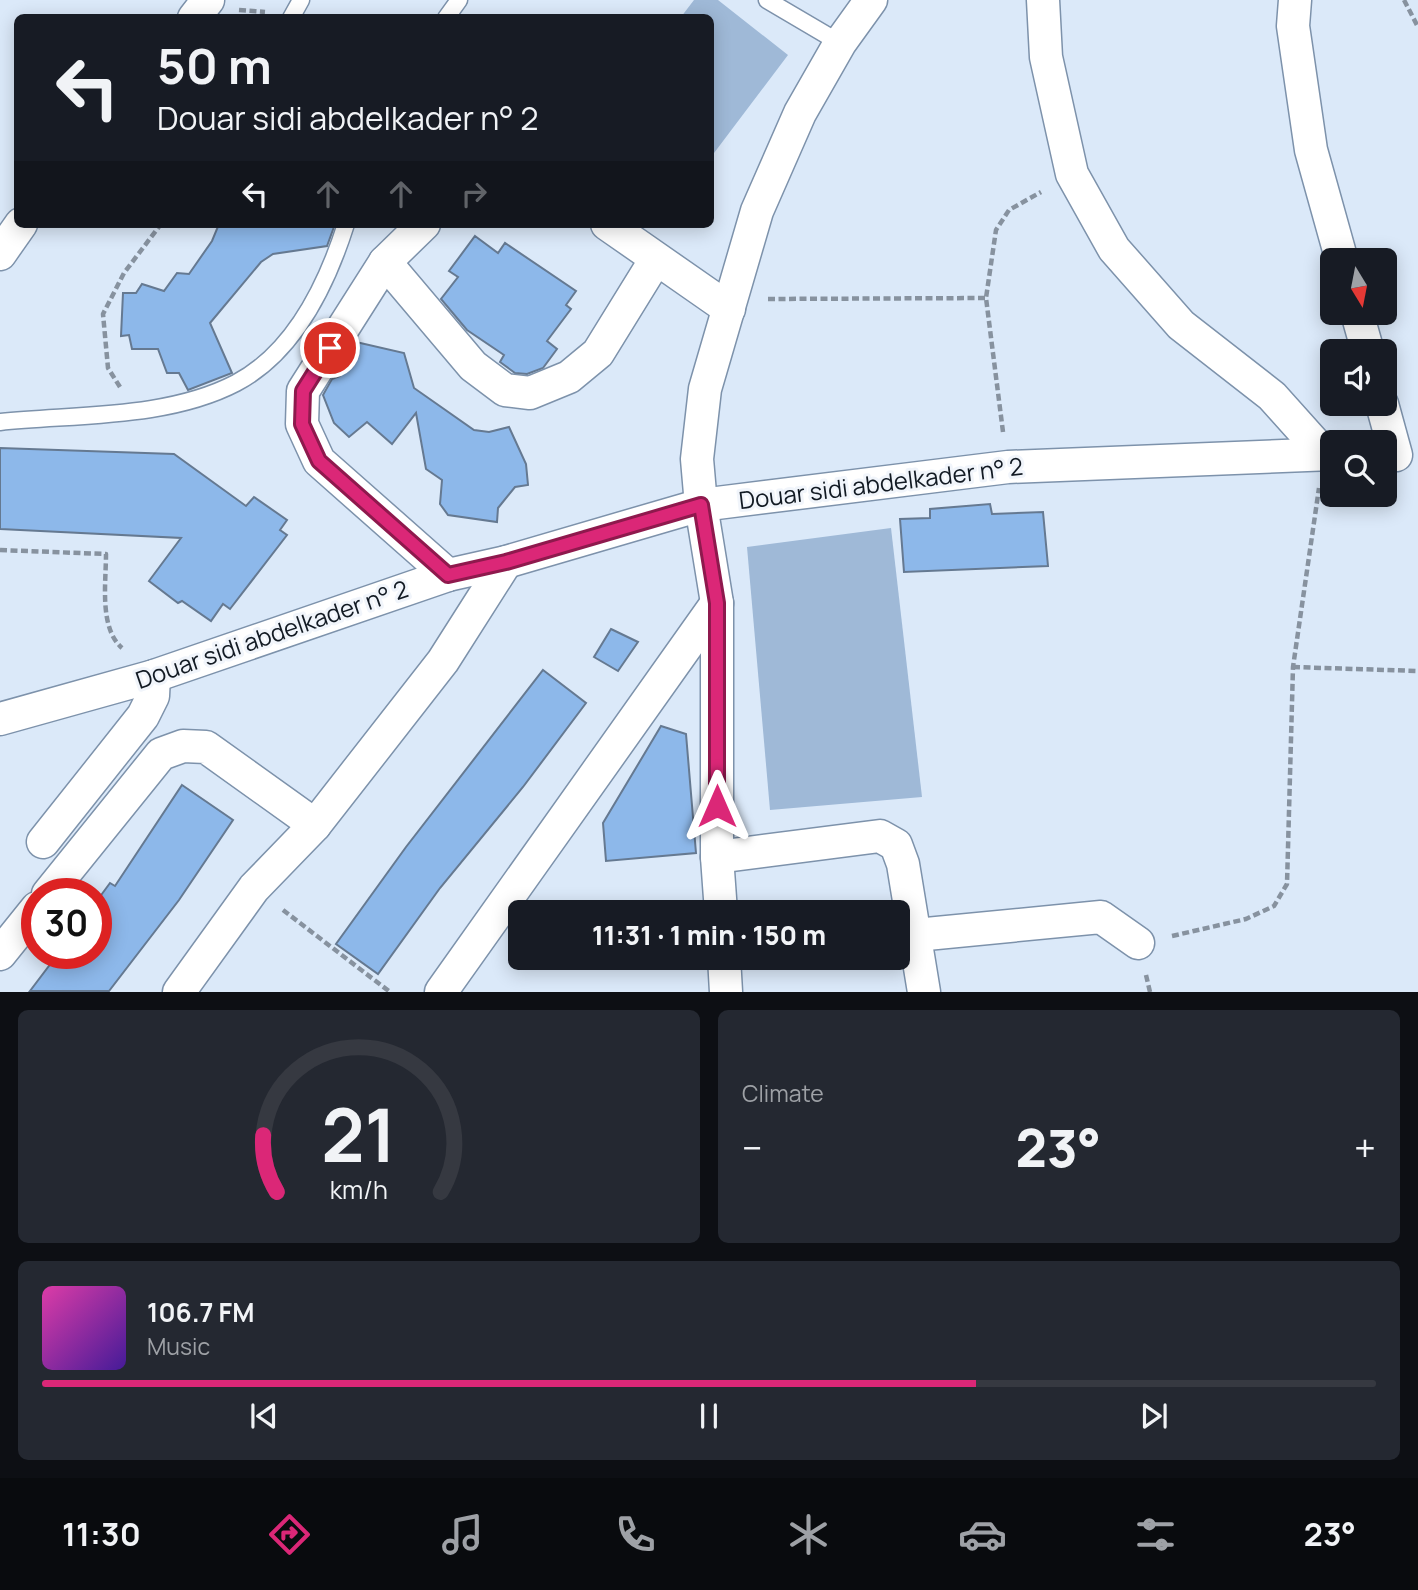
<!DOCTYPE html>
<html lang="en">
<head>
<meta charset="utf-8">
<style>
	body { margin:0; font-family:Manrope,sans-serif; background:#242831; color:#f1f3f6; height:100vh; display:flex; flex-direction:column; font-size:26px; white-space:nowrap }
	* { box-sizing:border-box; margin:0 }
	p { font-size:23px; color:#9ea1a6 }
	.icon { flex:none; width:38px; height:38px; fill:none; stroke:currentColor; stroke-width:2; stroke-linecap:round; stroke-linejoin:round }
	.map { position:relative; height:992px; overflow:hidden }
	.drawer { display:flex; flex-direction:column; gap:18px; padding:18px; background:#0d0f14; flex:1 }
	.drawer>* { flex:none }
	.hud { position:absolute; left:14px; top:14px; width:700px; height:214px; border-radius:10px; box-shadow:0 4px 18px #0003; background:#171b24; color:#f1f3f6; overflow:hidden }
	.needle { width:46px; rotate:170deg }
	.controls { position:absolute; left:1320px; top:248px; display:grid; gap:14px }
	.controls a { display:grid; place-items:center; width:77px; height:77px; border-radius:10px; background:#171b24; box-shadow:0 4px 18px #0003; font-size:35px }
	.speed { position:absolute; left:21px; top:878px; display:flex; gap:14px; font-size:35px; font-weight:700; text-align:center }
	.speed>* { display:grid; place-content:center; width:91px; height:91px; border-radius:50%; background:#171b24; box-shadow:0 4px 18px #0003; line-height:1 }
	.speed .limit { border:10px solid #d22; background:#fff; color:#111 }
	.pin { position:absolute; display:grid; place-items:center; width:60px; height:60px; color:#fff; margin:-30px; border:4px solid #fff; border-radius:50%; box-shadow:0 2px 7px #0007 }
	.me { position:absolute; width:77px; margin:-38px; rotate:0deg; stroke-linejoin:round; filter:drop-shadow(0 0 5px #0008) }
	.turn { display:flex; align-items:center; gap:24px; height:147px; padding:0 28px; font-size:32px }
	.turn .icon { width:91px; height:91px; stroke-width:2.5 }
	.turn b { display:block; font-size:49px; line-height:60px }
	.lanes { display:flex; align-items:center; height:66px; padding:0 28px; background:#0003; justify-content:center; gap:35px; direction:ltr }
	.lanes .off { opacity:.35 }
	.big { font-size:52px; font-weight:800; line-height:1.1 }
	.drawer .tile { flex:1; display:flex; flex-direction:column; justify-content:center; gap:10px; min-width:0; padding:0 24px; border-radius:10px; background:#242831 }
	.drawer .dial { align-items:center; gap:0 }
	.dial svg { height:182px; overflow:visible; fill:none; stroke:#363941; stroke-width:7; stroke-linecap:round; text-anchor:middle }
	.dial text { fill:#f1f3f6; stroke:none }
	.song { display:flex; align-items:center; gap:21px }
	.cover { width:84px; height:84px; border-radius:10px; background:linear-gradient(135deg,hsl(320 70% 55%),hsl(260 70% 35%)) }
	.played { height:7px; border-radius:4px; background:linear-gradient(90deg,#db2777 70%,#363941 70%) }
	.keys { display:flex; justify-content:space-around; direction:ltr }
	.heat { display:flex; justify-content:space-between; align-items:center; font-size:38px; direction:ltr }
	.drawer .tiles { flex:1; display:grid; gap:18px; grid-template-columns:1fr 1fr }
	.tile:last-child { grid-column:span 2 }
	.trip { position:absolute; left:508px; top:900px; width:402px; height:70px; border-radius:10px; background:#171b24; box-shadow:0 4px 18px #0003; font-weight:800; line-height:70px; text-align:center }
	.tab-bar { display:flex; height:112px; justify-content:space-around; align-items:center; background:#090b0e; color:#9ea1a6 }
	.tab-bar .icon { width:49px; height:49px }
	.tab-bar .active { color:#db2777 }
	.tab-bar b { font-size:32px; color:#f1f3f6 }
	.map>svg:first-child { display:block }
	.green { fill:#9fb9d7 }
	.building { fill:#8db8ea; stroke:#657991; stroke-width:2 }
	.lines { fill:none; stroke-linecap:round; stroke-linejoin:round }
	.lane-casing { stroke:#7d92ab; stroke-width:19 }
	.street-casing { stroke:#7d92ab; stroke-width:35 }
	.path { stroke:#87929f; stroke-width:4.5; stroke-dasharray:7 3.5; stroke-linecap:butt }
	.lane { stroke:#fff; stroke-width:16 }
	.street { stroke:#fff; stroke-width:32 }
	.route-casing { stroke:#8e194d; stroke-width:18 }
	.route { stroke:#db2777; stroke-width:12 }
	.labels { text-anchor:middle; stroke-width:6; stroke-linejoin:round; paint-order:stroke }
	.street-label { font-size:24px; fill:#121a23; stroke:#f1f5fb }
</style>
</head>
<body>
<div class="map">
<svg width="1418" height="992" viewBox="0 0 1418 992">
	<rect width="100%" height="100%" fill="#dbe9f9"/>
	<g class="green">
		<path d="M 694,0 L 718,0 L 788,55 L 711,157 L 710,18 L 681,17 Z"/>
		<path d="M 891,528 L 922,797 L 770,810 L 747,547 Z"/>
	</g>
	<g class="building">
		<path d="M 219,224 L 335,224 L 327,246 L 273,254 L 261,262 L 210,323 L 232,373 L 188,390 L 179,373 L 167,373 L 158,349 L 132,349 L 129,335 L 121,336 L 123,293 L 136,293 L 142,284 L 164,291 L 177,273 L 189,274 L 212,241 Z"/>
		<path d="M 475,236 L 498,253 L 505,243 L 576,291 L 566,305 L 571,309 L 547,341 L 557,349 L 543,368 L 527,374 L 515,373 L 500,362 L 504,355 L 467,330 L 441,299 L 458,277 L 449,271 Z"/>
		<path d="M 356,342 L 404,353 L 414,388 L 474,430 L 489,432 L 509,427 L 526,464 L 528,485 L 515,487 L 498,508 L 497,522 L 448,515 L 440,504 L 442,480 L 426,469 L 416,413 L 392,444 L 367,422 L 349,437 L 334,423 L 323,395 L 332,379 L 340,376 L 351,361 L 351,350 Z"/>
		<path d="M 0,448 L 174,454 L 246,506 L 254,497 L 287,520 L 280,530 L 287,535 L 230,609 L 223,604 L 211,621 L 182,601 L 178,603 L 149,581 L 181,538 L 0,529 Z"/>
		<path d="M 990,504 L 992,514 L 1043,512 L 1048,566 L 904,572 L 900,519 L 930,518 L 930,509 Z"/>
		<path d="M 611,629 L 638,642 L 618,671 L 594,657 Z"/>
		<path d="M 543,670 L 586,703 L 523,787 L 440,888 L 378,974 L 336,944 L 406,847 Z"/>
		<path d="M 661,726 L 686,734 L 696,853 L 606,861 L 603,823 Z"/>
		<path d="M 182,785 L 233,820 L 179,900 L 109,991 L 30,991 L 58,954 L 96,954 L 96,902 L 110,883 L 115,886 Z"/>
	</g>
	<g class="lines">
		<defs>
			<g id="lane">
				<path d="M 767,0 L 840,43"/>
				<path d="M 291,18 L 301,0"/>
				<path d="M 446,18 L 459,0"/>
				<path d="M 0,422 C 75,414 167,419 236,383 C 295,352 327,284 346,224"/>
			</g>
			<g id="street">
				<path d="M 1043,0 L 1046,57 L 1072,174 L 1114,249 L 1181,325 L 1272,396 L 1324,454"/>
				<path d="M 1295,0 L 1293,26 L 1311,150 L 1342,261"/>
				<path d="M 194,18 L 208,0"/>
				<path d="M 424,224 L 385,262 L 303,391 L 302,424 L 319,461 L 448,575"/>
				<path d="M 607,224 L 729,309"/>
				<path d="M 0,254 L 21,224"/>
				<path d="M 385,262 L 473,366 L 505,390 L 530,393 L 569,377 L 598,353 L 656,259"/>
				<path d="M 1357,313 L 1368,352"/>
				<path d="M 1382,404 L 1396,455"/>
				<path d="M 0,719 L 154,676 L 448,575 L 506,562 L 701,505 L 1008,467 L 1332,454"/>
				<path d="M 43,842 L 143,716 L 153,696 L 154,676"/>
				<path d="M 717,857 L 880,836 L 896,845 L 903,864 L 924,992"/>
				<path d="M 48,894 L 161,754 L 183,746 L 206,747 L 315,825"/>
				<path d="M 721,912 L 717,857 L 717,603 L 701,505 L 697,459 L 705,389 L 757,211 L 800,113 L 840,43 L 871,0"/>
				<path d="M 916,935 L 1101,917 L 1138,943"/>
				<path d="M 0,954 L 37,908"/>
				<path d="M 724,957 L 726,992"/>
				<path d="M 179,992 L 254,888 L 315,825 L 443,661 L 506,562"/>
				<path d="M 441,992 L 717,603"/>
			</g>
		</defs>
		<use href="#lane" class="lane-casing"/>
		<use href="#street" class="street-casing"/>
		<g class="path">
			<path d="M 1404,0 L 1418,27"/>
			<path d="M 239,10 L 265,12"/>
			<path d="M 768,299 L 986,298"/>
			<path d="M 120,387 L 108,368 L 103,314 L 124,273 L 161,224"/>
			<path d="M 1003,432 L 986,298 L 996,230 L 1009,210 L 1041,192"/>
			<path d="M 0,550 L 106,554 C 106,583 99,628 122,648"/>
			<path d="M 1293,667 L 1418,671"/>
			<path d="M 283,910 L 390,992"/>
			<path d="M 1172,936 L 1246,919 L 1274,906 L 1287,884 L 1293,667 L 1319,488"/>
			<path d="M 1146,975 L 1150,992"/>
		</g>
		<use href="#lane" class="lane"/>
		<use href="#street" class="street"/>
	</g>
	<g class="lines">
		<defs>
			<path id="route" d="M 330,348 L 303,391 L 302,424 L 319,461 L 448,575 L 506,562 L 701,505 L 717,603 L 717,806"/>
		</defs>
		<use href="#route" class="route-casing"/>
		<use href="#route" class="route"/>
	</g>
	<g class="labels">
		<g class="street-label">
			<text transform="translate(881 484) rotate(-7)" y="8">Douar sidi abdelkader n° 2</text>
			<text transform="translate(272 635) rotate(-19)" y="8">Douar sidi abdelkader n° 2</text>
		</g>
	</g>
</svg>
<div class="controls">
<a><svg class="needle" viewBox="-14 -14 28 28"><path d="M0-13l5 13h-10z" fill="#e53935"/><path d="M0 13l5-13h-10z" fill="#9ea1a6"/></svg></a>
<a><svg class="icon" aria-label="sound" viewBox="0 0 24 24"><path d="M4 9h4l5-4v14l-5-4H4zM17 9q2 3 0 6"/></svg></a>
<a><svg class="icon" aria-label="search" viewBox="0 0 24 24"><circle cx="10" cy="10" r="6"/><path d="M15 15l6 6"/></svg></a>
</div>
<div class="speed"><div class="limit">30</div></div>
<div class="pin" style="left:330px;top:348px;background:#d93025"><svg class="icon" aria-label="arrive" viewBox="0 0 24 24"><path d="M6 21V4h12l-3 4 3 4H6"/></svg></div>
<svg class="me" style="left:717px;top:806px" viewBox="-20 -20 40 40"><path d="M0-17L14 15 0 8-14 15z" fill="#db2777" stroke="#fff" stroke-width="4"/></svg>
<div class="trip">11:31 · 1 min · 150 m</div>
<div class="hud">
<div class="turn"><svg class="icon" aria-label="left" viewBox="0 0 24 24"><path d="M17 20v-9H6M10 6l-5 5 5 5"/></svg><div><b>50 m</b>Douar sidi abdelkader n° 2</div></div>
<div class="lanes"><svg class="icon" aria-label="left" viewBox="0 0 24 24"><path d="M17 20v-9H6M10 6l-5 5 5 5"/></svg><svg class="icon off" aria-label="ahead" viewBox="0 0 24 24"><path d="M12 20V5M6 11l6-6 6 6"/></svg><svg class="icon off" aria-label="ahead" viewBox="0 0 24 24"><path d="M12 20V5M6 11l6-6 6 6"/></svg><svg class="icon off" aria-label="right" viewBox="0 0 24 24"><path d="M7 20v-9h11M14 6l5 5-5 5"/></svg></div>
</div>
</div>
<section class="drawer">
<div class="tiles">
<div class="tile dial"><svg viewBox="0 0 100 80">
<path d="M14 69A42 42 0 1 1 86 69"/>
<path d="M14 69A42 42 0 0 1 8 44" stroke="#db2777"/>
<text x="50" y="56" font-size="32" font-weight="700">21</text>
<text x="50" y="72" font-size="11">km/h</text>
</svg></div>
<div class="tile"><p>Climate</p>
<div class="heat"><a>−</a><b class="big">23°</b><a>+</a></div>
</div>
<div class="tile">
<div class="song"><i class="cover"></i><div><b>106.7 FM</b><p>Music</p></div></div>
<div class="played"></div>
<div class="keys"><svg class="icon" aria-label="previous" viewBox="0 0 24 24"><path d="M18 5L8 12l10 7zM5 5v14"/></svg><svg class="icon" aria-label="pause" viewBox="0 0 24 24"><path d="M8 5v14M16 5v14"/></svg><svg class="icon" aria-label="next" viewBox="0 0 24 24"><path d="M6 5l10 7-10 7zM19 5v14"/></svg></div>
</div>
</div>
</section>
<nav class="tab-bar">
<b>11:30</b>
<svg class="icon active" aria-label="directions" viewBox="0 0 24 24"><path d="M12 3l9 9-9 9-9-9zM9 14v-3h6M13 9l2 2-2 2"/></svg>
<svg class="icon" aria-label="music" viewBox="0 0 24 24"><path d="M9 18V5l10-2v13"/><circle cx="6" cy="18" r="3"/><circle cx="16" cy="16" r="3"/></svg>
<svg class="icon" aria-label="phone" viewBox="0 0 24 24"><path d="M5 4h4l2 5-3 2q2 4 5 5l2-3 5 2v4C11 20 4 13 5 4z"/></svg>
<svg class="icon" aria-label="climate" viewBox="0 0 24 24"><path d="M12 3v18M4 7l16 10M4 17L20 7"/></svg>
<svg class="icon" aria-label="car" viewBox="0 0 24 24"><path d="M5 17H2v-5l4-1 3-4h7l3 4 3 1v5h-3M9 17h6M6 11h13"/><circle cx="7" cy="17" r="2"/><circle cx="17" cy="17" r="2"/></svg>
<svg class="icon" aria-label="filters" viewBox="0 0 24 24"><path d="M4 7h16M4 17h16"/><circle cx="9" cy="7" r="2"/><circle cx="15" cy="17" r="2"/></svg>
<b>23°</b>
</nav>
</body>
</html>
